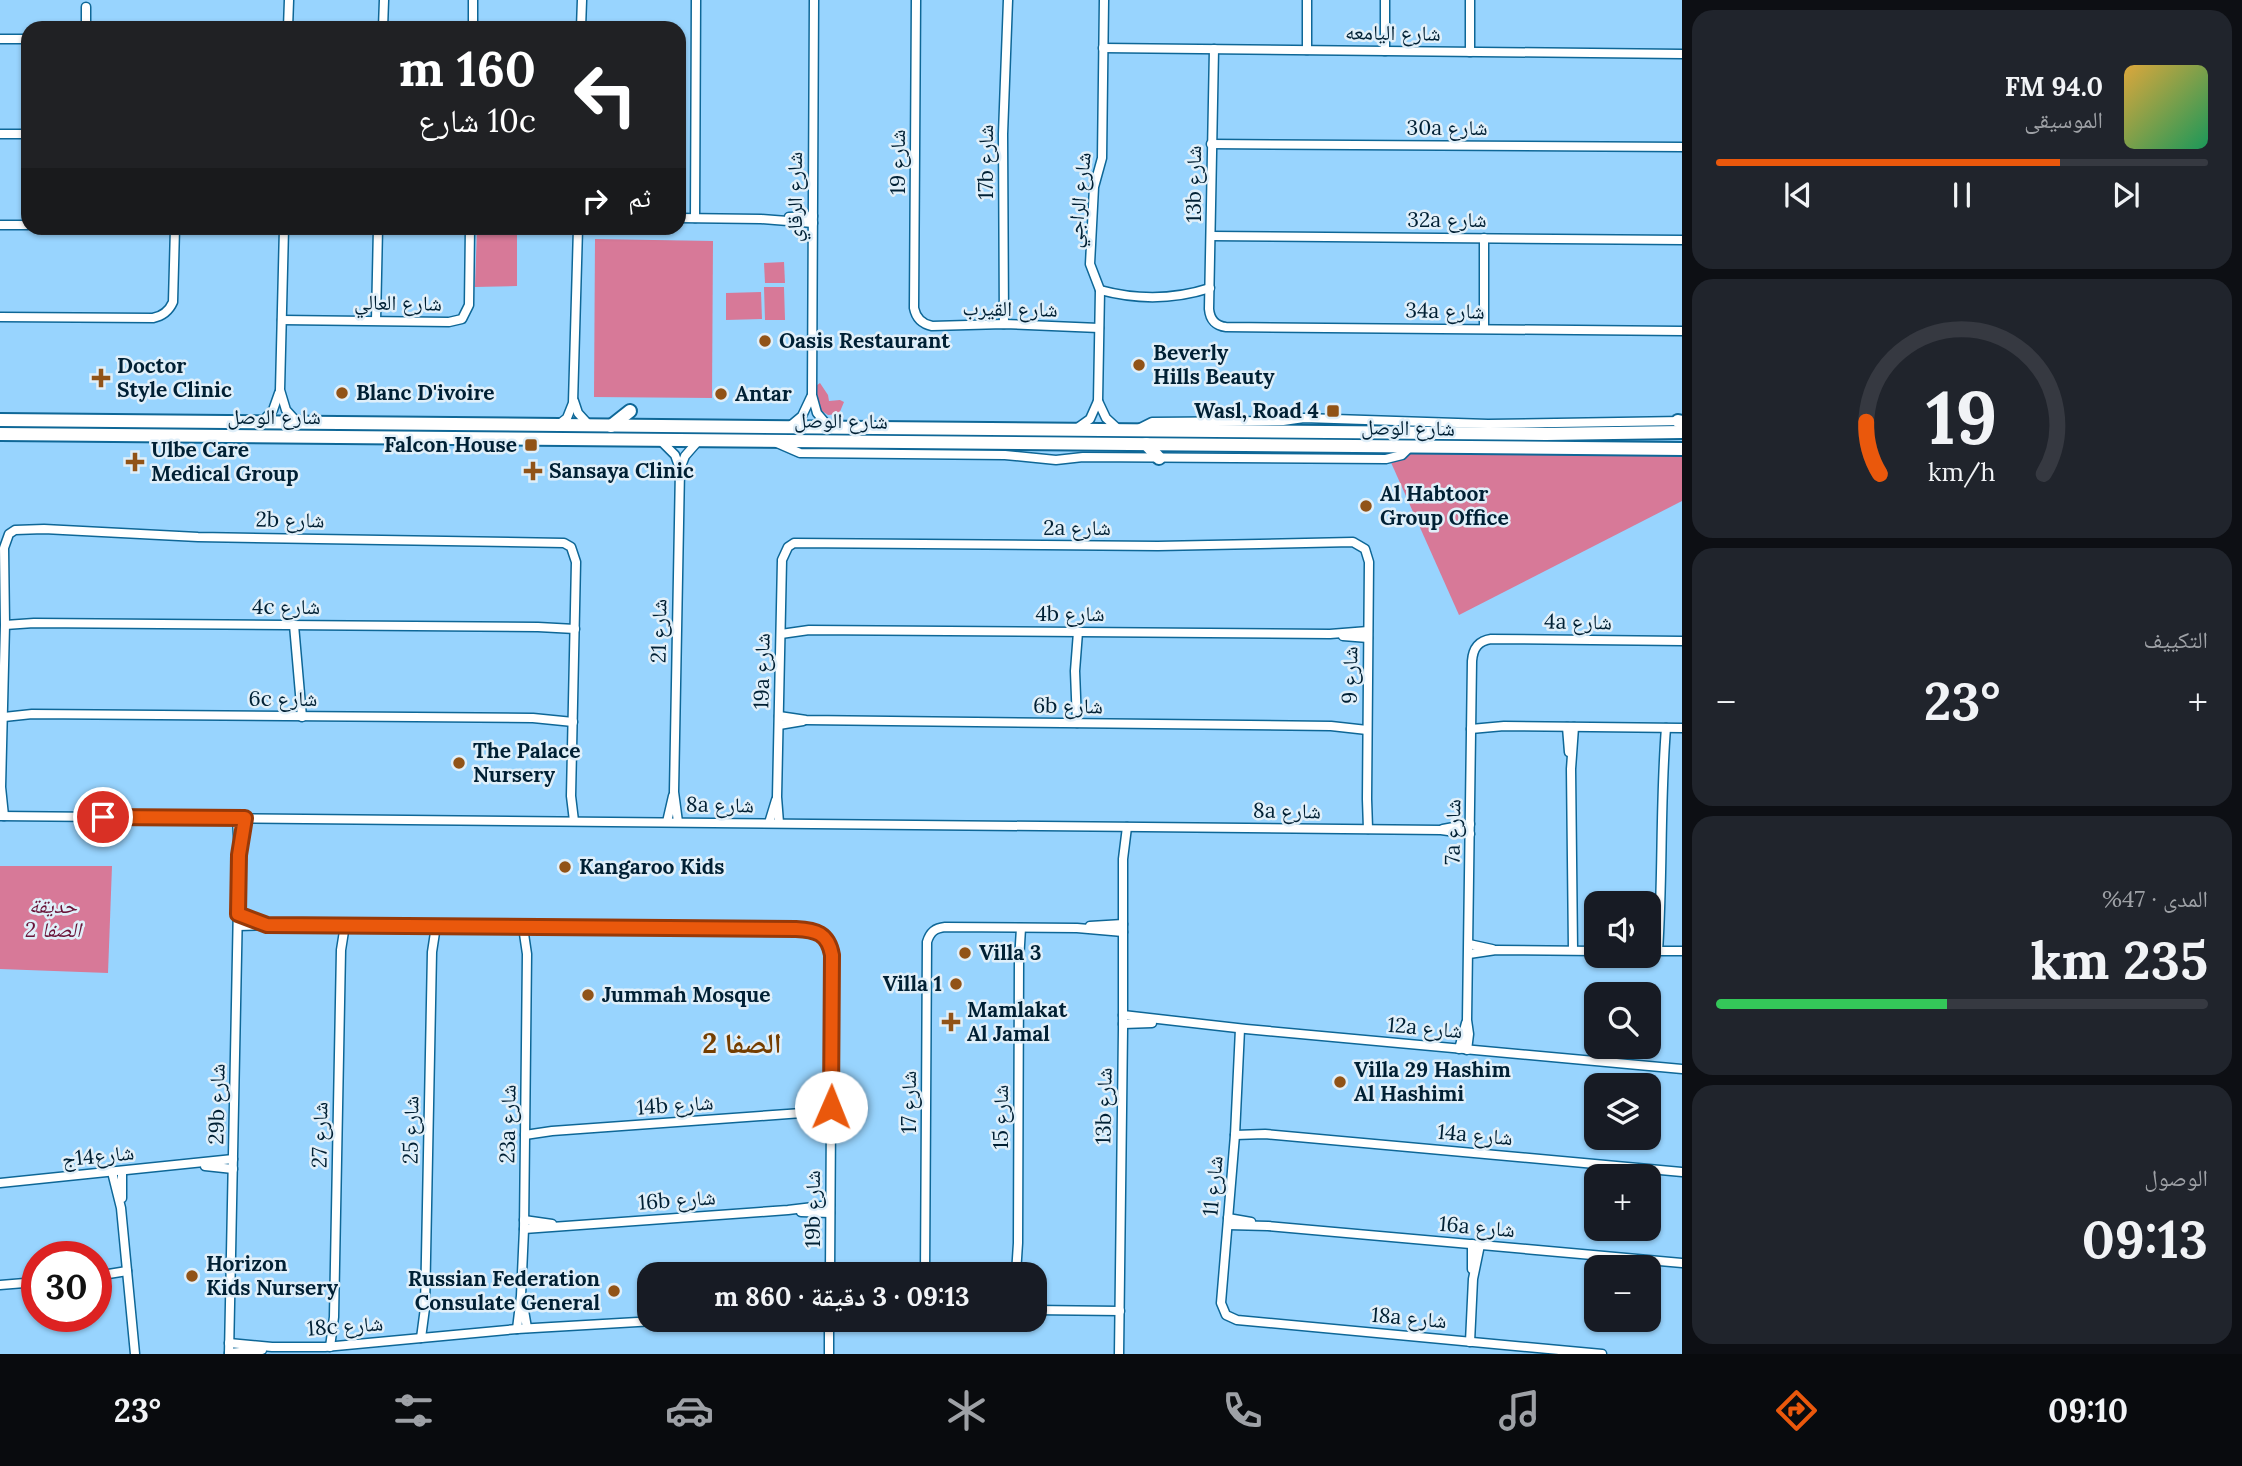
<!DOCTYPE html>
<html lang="ar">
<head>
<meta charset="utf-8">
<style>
	body { margin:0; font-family:Lora,"Noto Naskh Arabic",serif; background:#20242c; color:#f1f3f6; direction:rtl; height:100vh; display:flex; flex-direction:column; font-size:26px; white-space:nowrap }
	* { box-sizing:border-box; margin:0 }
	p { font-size:23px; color:#9ea1a6 }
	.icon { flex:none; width:38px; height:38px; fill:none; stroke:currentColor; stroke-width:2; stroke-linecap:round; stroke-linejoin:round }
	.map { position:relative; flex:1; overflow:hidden; direction:ltr }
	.sheet { display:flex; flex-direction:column; gap:10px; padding:10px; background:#0d0f14; width:560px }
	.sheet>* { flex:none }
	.banner { position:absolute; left:21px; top:21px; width:665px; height:214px; border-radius:21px; box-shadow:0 2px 5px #0004; direction:rtl; background:#202124; color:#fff; overflow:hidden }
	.controls { position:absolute; left:1584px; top:891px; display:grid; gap:14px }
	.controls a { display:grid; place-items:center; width:77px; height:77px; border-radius:14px; background:#171b24; box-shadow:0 2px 5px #0004; font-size:35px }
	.speed { position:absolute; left:21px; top:1241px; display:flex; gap:14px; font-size:35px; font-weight:700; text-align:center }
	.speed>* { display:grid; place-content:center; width:91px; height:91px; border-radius:50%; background:#171b24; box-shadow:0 2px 5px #0004; line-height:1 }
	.speed .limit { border:10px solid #d22; background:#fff; color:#111 }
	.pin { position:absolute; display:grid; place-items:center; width:60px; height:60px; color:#fff; margin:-30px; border:4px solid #fff; border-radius:50%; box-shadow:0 2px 7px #0007 }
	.me { position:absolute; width:77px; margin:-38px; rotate:1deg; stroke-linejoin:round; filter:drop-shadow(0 0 5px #0008) }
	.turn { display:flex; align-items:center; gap:24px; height:147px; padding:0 35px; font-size:32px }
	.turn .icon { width:91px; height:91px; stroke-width:2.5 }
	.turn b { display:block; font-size:49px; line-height:60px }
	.then { display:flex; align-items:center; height:66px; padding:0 35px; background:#0003; gap:14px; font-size:26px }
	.big { font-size:52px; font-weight:700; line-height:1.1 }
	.sheet .tile { flex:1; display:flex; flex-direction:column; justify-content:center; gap:10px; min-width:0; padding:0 24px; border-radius:21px; background:#20242c }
	.sheet .dial { align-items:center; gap:0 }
	.dial svg { height:182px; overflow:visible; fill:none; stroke:#363941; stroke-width:7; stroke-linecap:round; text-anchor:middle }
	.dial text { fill:#f1f3f6; stroke:none }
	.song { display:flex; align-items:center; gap:21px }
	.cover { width:84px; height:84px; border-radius:10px; background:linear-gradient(135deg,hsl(40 70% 55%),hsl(150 70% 35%)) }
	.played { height:7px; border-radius:4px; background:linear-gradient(90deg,#ea580c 70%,#363941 70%) }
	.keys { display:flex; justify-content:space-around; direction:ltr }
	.heat { display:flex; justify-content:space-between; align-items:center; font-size:38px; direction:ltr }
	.charge { height:10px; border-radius:5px; background:linear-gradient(90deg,#34c759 47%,#363941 0) }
	.trip { position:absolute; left:637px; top:1262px; width:410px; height:70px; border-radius:21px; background:#171b24; box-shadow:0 2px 5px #0004; font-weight:700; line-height:70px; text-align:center; direction:rtl }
	.dock { display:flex; height:112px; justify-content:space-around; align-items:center; background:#090b0e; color:#9ea1a6 }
	.dock .icon { width:49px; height:49px }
	.dock .selected { color:#ea580c }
	.dock b { font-size:32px; color:#f1f3f6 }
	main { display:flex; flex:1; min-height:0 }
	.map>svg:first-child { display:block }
	.green { fill:#d77998 }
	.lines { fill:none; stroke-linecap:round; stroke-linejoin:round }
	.minor-casing { stroke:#0e6797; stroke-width:11 }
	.primary-casing { stroke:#0e6797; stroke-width:16 }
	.minor { stroke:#fff; stroke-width:8 }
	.primary { stroke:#fff; stroke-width:12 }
	.route-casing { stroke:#983908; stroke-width:18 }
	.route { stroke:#ea580c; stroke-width:12 }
	.poi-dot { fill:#915317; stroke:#e0eff9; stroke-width:2.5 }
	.labels { text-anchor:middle; stroke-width:5; stroke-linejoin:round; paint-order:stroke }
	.street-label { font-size:21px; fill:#002034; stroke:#e0eff9 }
	.poi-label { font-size:21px; font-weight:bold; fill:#002034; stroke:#e0eff9; text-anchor:start }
	.park-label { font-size:21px; font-style:italic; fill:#691338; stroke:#e0eff9 }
	.district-label { font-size:28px; font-weight:bold; fill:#753e00; stroke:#e0eff9 }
</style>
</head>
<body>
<main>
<section class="sheet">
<div class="tile">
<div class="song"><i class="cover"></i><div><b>94.0 FM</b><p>الموسيقى</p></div></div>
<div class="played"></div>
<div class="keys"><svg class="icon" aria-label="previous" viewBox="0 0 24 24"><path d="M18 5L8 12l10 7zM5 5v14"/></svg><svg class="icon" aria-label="pause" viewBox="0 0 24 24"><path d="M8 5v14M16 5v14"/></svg><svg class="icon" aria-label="next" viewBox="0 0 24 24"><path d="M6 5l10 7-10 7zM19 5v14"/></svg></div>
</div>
<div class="tile dial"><svg viewBox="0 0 100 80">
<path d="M14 69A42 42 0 1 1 86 69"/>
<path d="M14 69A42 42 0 0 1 8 46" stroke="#ea580c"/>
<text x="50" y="56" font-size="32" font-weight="700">19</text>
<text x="50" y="72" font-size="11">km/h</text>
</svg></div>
<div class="tile"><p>التكييف</p>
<div class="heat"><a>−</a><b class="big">23°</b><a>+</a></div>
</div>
<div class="tile"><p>المدى · 47%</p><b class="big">235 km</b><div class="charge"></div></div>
<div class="tile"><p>الوصول</p><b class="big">09:13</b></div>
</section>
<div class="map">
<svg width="1682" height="1354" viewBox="0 0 1682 1354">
	<rect width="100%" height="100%" fill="#98d4fe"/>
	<g class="green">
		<path d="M 477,228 L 517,228 L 517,286 L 475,287 Z"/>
		<path d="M 595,239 L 713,241 L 712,398 L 594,397 Z"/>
		<path d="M 784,262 L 785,283 L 765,283 L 764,263 Z"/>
		<path d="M 764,287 L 784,287 L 785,320 L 765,320 Z"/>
		<path d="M 761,292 L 762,319 L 726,320 L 726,293 Z"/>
		<path d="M 820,383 L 828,395 L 829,401 L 840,400 L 844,402 L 839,414 L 828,415 L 819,409 L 813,388 Z"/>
		<path d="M 1391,452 L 1682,456 L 1682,501 L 1459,615 L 1389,458 Z"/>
		<path d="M 0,866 L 112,866 L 108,973 L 0,969 Z"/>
	</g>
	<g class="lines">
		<defs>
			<g id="minor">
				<path d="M 814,0 L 812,395 L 817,413 L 829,427"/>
				<path d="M 916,0 L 914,308 C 916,318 922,324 932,326 L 1004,324 L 1099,328"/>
				<path d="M 86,28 L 86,7"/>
				<path d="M 288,28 L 289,0"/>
				<path d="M 383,28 L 384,0"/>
				<path d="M 473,28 L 473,0"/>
				<path d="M 581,28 L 582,0"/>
				<path d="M 0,39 L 28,39"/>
				<path d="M 1103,48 L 1682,54"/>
				<path d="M 1214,49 L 1209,309 C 1210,320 1216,326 1226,327 L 1682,331"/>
				<path d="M 1307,50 L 1307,0"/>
				<path d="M 1385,51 L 1385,0"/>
				<path d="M 1470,52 L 1470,0"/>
				<path d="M 0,134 L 28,134"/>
				<path d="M 1211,144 L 1682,147"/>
				<path d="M 789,217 L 813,216"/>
				<path d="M 679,218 L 761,219 L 813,223"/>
				<path d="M 695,218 L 696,0"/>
				<path d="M 0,225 L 28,225"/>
				<path d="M 284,228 L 280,390 L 286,410 L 297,422"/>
				<path d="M 1211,236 L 1682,240"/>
				<path d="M 1100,290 C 1137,300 1173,300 1210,288"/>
				<path d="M 0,317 L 153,318 C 163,316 169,311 173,302 L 175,228"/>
				<path d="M 282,320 L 449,322 L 462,319 L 469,305 L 470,228"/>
				<path d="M 376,320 L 378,228"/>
				<path d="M 1004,324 L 1003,134 L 1008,0"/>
				<path d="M 1484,328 L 1484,238"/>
				<path d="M 574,401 L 578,413 L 589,425"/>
				<path d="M 1098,401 L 1106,418 L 1118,429"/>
				<path d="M 261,423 L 273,410 L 279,393"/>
				<path d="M 558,425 L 567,418 L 573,403 L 578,228"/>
				<path d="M 790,426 L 802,416 L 811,397"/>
				<path d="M 1076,429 L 1090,419 L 1098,401 L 1100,290 L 1090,264 L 1094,187 L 1102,158 L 1104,0"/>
				<path d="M 1138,429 L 1152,422 L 1283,421 L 1304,418 L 1488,424 L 1682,421"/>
				<path d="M 660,440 L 675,455 L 680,469 L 674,792 L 678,822"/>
				<path d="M 777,443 L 800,453 L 1005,455 L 1056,460 L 1083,457 L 1386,459 L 1402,455 L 1410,447"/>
				<path d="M 680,469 L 685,456 L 699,440"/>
				<path d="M 5,625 L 34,623 L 538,627 L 575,629"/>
				<path d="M 294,625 L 302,717"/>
				<path d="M 781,634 L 809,630 L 1330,634 L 1368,631"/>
				<path d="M 1343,636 L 1368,638"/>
				<path d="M 779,716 L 806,720 L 1331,726 L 1367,730"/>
				<path d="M 4,717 L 32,714 L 533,718 L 573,722"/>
				<path d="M 1077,723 L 1075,671 L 1078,632"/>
				<path d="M 779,725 L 803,721"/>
				<path d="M 1567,727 L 1569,752"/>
				<path d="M 1471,729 L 1504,726 L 1682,728"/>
				<path d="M 0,816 L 1441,830 L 1470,834"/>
				<path d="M 4,816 L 1,787 L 5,625 L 4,548 L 9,534 L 15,530 L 44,529 L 198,537 L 564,543 L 571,547 L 576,562 L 571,796 L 574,821"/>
				<path d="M 667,822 L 673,796"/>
				<path d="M 769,823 L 776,800"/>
				<path d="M 779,823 L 777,797 L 782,560 L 788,547 L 794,543 L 1158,546 L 1353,542 L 1365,549 L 1369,562 L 1367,799 L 1368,829"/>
				<path d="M 1443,829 L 1470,824"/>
				<path d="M 242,845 L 245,818"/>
				<path d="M 238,914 L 264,923"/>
				<path d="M 238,926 L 267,925 L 796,929 C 816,930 828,933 832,955 L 830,1274"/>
				<path d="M 1090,926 L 1123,924"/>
				<path d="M 1469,944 L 1492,949"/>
				<path d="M 1573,950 L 1571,769 L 1574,727"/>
				<path d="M 1648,951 L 1682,951"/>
				<path d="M 1658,951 C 1663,877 1660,802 1666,728"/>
				<path d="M 1469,954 L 1496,950 L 1596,951"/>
				<path d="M 1123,1015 L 1246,1029 L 1682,1069"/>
				<path d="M 1123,1024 L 1152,1023"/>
				<path d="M 1240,1029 L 1235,1135 L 1221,1303 L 1226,1315 L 1237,1320 L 1602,1354"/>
				<path d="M 1459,1049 L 1466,1023"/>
				<path d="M 1467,1050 L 1469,1034 L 1467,1020 L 1472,661 C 1473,648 1478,641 1491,639 L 1682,641"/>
				<path d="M 805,1114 L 831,1119"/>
				<path d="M 525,1135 L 552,1131 L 802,1113 L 831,1107"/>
				<path d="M 1235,1135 L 1265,1134 L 1682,1172"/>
				<path d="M 205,1166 L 233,1169"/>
				<path d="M 112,1172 L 121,1208 L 135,1354"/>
				<path d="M 0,1183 L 233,1159"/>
				<path d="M 122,1198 L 122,1171"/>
				<path d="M 801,1212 L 830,1213"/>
				<path d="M 1228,1218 L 1251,1222"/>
				<path d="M 524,1220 L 552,1224"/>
				<path d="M 1228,1225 L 1268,1226 L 1682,1263"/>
				<path d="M 524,1229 L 788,1210 L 830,1205"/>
				<path d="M 1472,1269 L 1472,1244"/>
				<path d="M 925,1274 L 927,942 C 930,932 935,928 945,927 L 1077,928 L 1123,932"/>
				<path d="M 1016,1274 L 1018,1243 L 1019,961 L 1021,928"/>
				<path d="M 96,1276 L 127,1271"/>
				<path d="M 0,1285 L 37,1282"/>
				<path d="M 522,1299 L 527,1328"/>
				<path d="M 1034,1310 L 1120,1311"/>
				<path d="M 517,1329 L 521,1296 L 524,1229 L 527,954 L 523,927"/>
				<path d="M 421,1338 L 425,1308 L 432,952 L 436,926"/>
				<path d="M 1470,1342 L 1473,1279 L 1480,1245"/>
				<path d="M 229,1343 L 272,1347 L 325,1347 L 517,1329 L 672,1320"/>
				<path d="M 330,1347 L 334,1317 L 341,950 L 345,925"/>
				<path d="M 229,1353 L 262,1350"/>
				<path d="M 229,1354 L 239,855 L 237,818"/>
				<path d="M 829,1354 L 829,1320"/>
				<path d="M 1119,1354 L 1123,1029 L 1123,859 L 1127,827"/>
			</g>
			<g id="primary">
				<path d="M 0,420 L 1546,434 L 1682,432"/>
				<path d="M 1678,421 L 1682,422"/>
				<path d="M 611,426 L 630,411"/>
				<path d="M 0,434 L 1682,449"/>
				<path d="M 1146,444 L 1159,458"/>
			</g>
		</defs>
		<use href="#minor" class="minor-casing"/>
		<use href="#primary" class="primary-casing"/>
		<use href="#minor" class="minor"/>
		<use href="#primary" class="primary"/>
	</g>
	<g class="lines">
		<defs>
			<path id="route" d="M 103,817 L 245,818 L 239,855 L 238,914 L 267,925 L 796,929 C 816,930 828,933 832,955 L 831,1107"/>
		</defs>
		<use href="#route" class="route-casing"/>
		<use href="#route" class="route"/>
	</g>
	<g class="poi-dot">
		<circle cx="765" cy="341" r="7"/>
		<circle cx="1139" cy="365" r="7"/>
		<path d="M97.5 367.5h7v7h7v7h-7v7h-7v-7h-7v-7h7z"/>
		<circle cx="342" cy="393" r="7"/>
		<circle cx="721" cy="394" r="7"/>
		<rect x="1326" y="404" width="14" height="14" rx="3.5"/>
		<rect x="524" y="438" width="14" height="14" rx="3.5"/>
		<path d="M131.5 451.5h7v7h7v7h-7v7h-7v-7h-7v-7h7z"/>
		<path d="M529.5 460.5h7v7h7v7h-7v7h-7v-7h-7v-7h7z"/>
		<circle cx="1366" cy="506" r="7"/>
		<circle cx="459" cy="763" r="7"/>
		<circle cx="565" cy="867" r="7"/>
		<circle cx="965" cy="953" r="7"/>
		<circle cx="956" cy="984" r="7"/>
		<circle cx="588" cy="995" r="7"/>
		<path d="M947.5 1011.5h7v7h7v7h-7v7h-7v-7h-7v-7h7z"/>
		<circle cx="1340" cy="1082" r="7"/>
		<circle cx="192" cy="1276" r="7"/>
		<circle cx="614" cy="1291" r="7"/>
	</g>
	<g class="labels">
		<g class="street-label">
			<text transform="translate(1393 33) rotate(1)" y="7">شارع اليامعه</text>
			<text x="1447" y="135">30a شارع</text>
			<text transform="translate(898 162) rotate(-90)" y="7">شارع 19</text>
			<text transform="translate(986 162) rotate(-90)" y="7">17b شارع</text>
			<text transform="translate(1194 184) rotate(-90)" y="7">13b شارع</text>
			<text transform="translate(795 197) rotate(-90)" y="7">شارع الرقاي</text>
			<text transform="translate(1079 200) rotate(-84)" y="7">شارع الراجي</text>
			<text x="1447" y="227">32a شارع</text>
			<text transform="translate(398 303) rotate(1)" y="7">شارع العالي</text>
			<text transform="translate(1010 309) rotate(1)" y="7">شارع القيرب</text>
			<text transform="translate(1445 311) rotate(1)" y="7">34a شارع</text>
			<text x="274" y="424">شارع الوصل</text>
			<text transform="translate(841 421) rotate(1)" y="7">شارع الوصل</text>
			<text transform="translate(1408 428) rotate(1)" y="7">شارع الوصل</text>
			<text transform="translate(290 520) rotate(1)" y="7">2b شارع</text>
			<text x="1077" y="535">2a شارع</text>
			<text x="286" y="614">4c شارع</text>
			<text x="1070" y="621">4b شارع</text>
			<text transform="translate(1578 622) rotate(1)" y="7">4a شارع</text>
			<text transform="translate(659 631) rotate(-89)" y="7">شارع 21</text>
			<text transform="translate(762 671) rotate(-89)" y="7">19a شارع</text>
			<text transform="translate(1350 675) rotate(-89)" y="7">شارع 9</text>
			<text x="283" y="706">6c شارع</text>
			<text transform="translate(1068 706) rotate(1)" y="7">6b شارع</text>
			<text transform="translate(720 805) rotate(1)" y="7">8a شارع</text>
			<text transform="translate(1287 811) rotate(1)" y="7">8a شارع</text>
			<text transform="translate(1453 832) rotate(-89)" y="7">7a شارع</text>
			<text transform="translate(1425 1028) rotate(5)" y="7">12a شارع</text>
			<text transform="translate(909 1102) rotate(-90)" y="7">شارع 17</text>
			<text transform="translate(217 1104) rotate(-89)" y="7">29b شارع</text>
			<text transform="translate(675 1105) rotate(-4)" y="7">14b شارع</text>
			<text transform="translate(1104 1106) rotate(-89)" y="7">13b شارع</text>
			<text transform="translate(1001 1117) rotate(-90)" y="7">شارع 15</text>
			<text transform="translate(508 1124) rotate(-89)" y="7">23a شارع</text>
			<text transform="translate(411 1130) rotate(-89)" y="7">شارع 25</text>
			<text transform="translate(320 1135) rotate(-89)" y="7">شارع 27</text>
			<text transform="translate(1475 1135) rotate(5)" y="7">14a شارع</text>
			<text transform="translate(98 1156) rotate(-6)" y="7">شارع14ج</text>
			<text transform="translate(1213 1186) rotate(-85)" y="7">شارع 11</text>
			<text transform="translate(677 1200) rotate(-4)" y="7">16b شارع</text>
			<text transform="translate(813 1209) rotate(-90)" y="7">19b شارع</text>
			<text transform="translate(1477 1227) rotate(5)" y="7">16a شارع</text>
			<text transform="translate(1409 1318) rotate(5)" y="7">18a شارع</text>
			<text transform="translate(345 1326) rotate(-4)" y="7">18c شارع</text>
		</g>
		<g class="poi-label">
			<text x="779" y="348">Oasis Restaurant</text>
			<text x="1153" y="360">Beverly<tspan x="1153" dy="24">Hills Beauty</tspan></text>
			<text x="117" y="373">Doctor<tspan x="117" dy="24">Style Clinic</tspan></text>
			<text x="356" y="400">Blanc D'ivoire</text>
			<text x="735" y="401">Antar</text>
			<text x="1319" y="418" text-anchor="end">Wasl, Road 4</text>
			<text x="517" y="452" text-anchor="end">Falcon House</text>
			<text x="151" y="457">Ulbe Care<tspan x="151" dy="24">Medical Group</tspan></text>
			<text x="549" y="478">Sansaya Clinic</text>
			<text x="1380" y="501">Al Habtoor<tspan x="1380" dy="24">Group Office</tspan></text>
			<text x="473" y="758">The Palace<tspan x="473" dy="24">Nursery</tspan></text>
			<text x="579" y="874">Kangaroo Kids</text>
			<text x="979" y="960">Villa 3</text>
			<text x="942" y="991" text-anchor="end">Villa 1</text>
			<text x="602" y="1002">Jummah Mosque</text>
			<text x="967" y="1017">Mamlakat<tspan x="967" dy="24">Al Jamal</tspan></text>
			<text x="1354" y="1077">Villa 29 Hashim<tspan x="1354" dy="24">Al Hashimi</tspan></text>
			<text x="206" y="1271">Horizon<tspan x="206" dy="24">Kids Nursery</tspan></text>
			<text x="600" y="1286" text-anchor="end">Russian Federation<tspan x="600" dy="24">Consulate General</tspan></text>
		</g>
		<g class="park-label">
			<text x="53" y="913">حديقة<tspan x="53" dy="24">الصفا 2</tspan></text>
		</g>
		<g class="district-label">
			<text x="742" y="1053">الصفا 2</text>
		</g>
	</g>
</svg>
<div class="controls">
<a><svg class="icon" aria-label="sound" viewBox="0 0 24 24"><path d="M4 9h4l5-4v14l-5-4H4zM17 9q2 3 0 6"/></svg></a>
<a><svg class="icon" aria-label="search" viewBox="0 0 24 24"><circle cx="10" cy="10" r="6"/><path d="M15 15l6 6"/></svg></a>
<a><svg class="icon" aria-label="layers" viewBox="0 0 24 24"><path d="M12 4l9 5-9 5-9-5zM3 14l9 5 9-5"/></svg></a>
<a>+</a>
<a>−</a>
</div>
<div class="speed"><div class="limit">30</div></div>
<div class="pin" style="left:103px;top:817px;background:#d93025"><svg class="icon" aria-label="arrive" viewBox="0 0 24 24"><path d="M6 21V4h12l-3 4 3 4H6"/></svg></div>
<svg class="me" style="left:831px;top:1107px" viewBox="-20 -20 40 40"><circle r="19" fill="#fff"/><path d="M0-13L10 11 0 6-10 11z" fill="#ea580c"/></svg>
<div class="trip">09:13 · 3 دقيقة · 860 m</div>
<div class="banner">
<div class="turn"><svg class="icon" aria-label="left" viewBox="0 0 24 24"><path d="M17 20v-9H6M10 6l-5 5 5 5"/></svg><div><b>160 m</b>10c شارع</div></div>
<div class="then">ثم<svg class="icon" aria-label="right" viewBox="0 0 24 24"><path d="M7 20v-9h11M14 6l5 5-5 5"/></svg></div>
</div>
</div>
</main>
<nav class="dock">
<b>09:10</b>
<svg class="icon selected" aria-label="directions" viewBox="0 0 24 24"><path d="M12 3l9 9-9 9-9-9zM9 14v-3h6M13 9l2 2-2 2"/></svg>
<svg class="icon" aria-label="music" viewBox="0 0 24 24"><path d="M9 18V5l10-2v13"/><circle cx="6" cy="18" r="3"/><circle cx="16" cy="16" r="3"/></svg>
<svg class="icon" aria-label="phone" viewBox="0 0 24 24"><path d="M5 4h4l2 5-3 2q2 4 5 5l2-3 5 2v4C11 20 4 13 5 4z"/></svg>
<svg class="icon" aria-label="climate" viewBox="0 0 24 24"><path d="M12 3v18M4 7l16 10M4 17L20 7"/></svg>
<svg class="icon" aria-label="car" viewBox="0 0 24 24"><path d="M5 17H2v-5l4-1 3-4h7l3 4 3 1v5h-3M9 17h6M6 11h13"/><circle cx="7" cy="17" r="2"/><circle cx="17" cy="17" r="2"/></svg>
<svg class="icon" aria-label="filters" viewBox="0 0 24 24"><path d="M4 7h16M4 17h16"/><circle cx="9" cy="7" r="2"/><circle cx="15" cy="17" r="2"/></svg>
<b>23°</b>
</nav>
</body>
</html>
